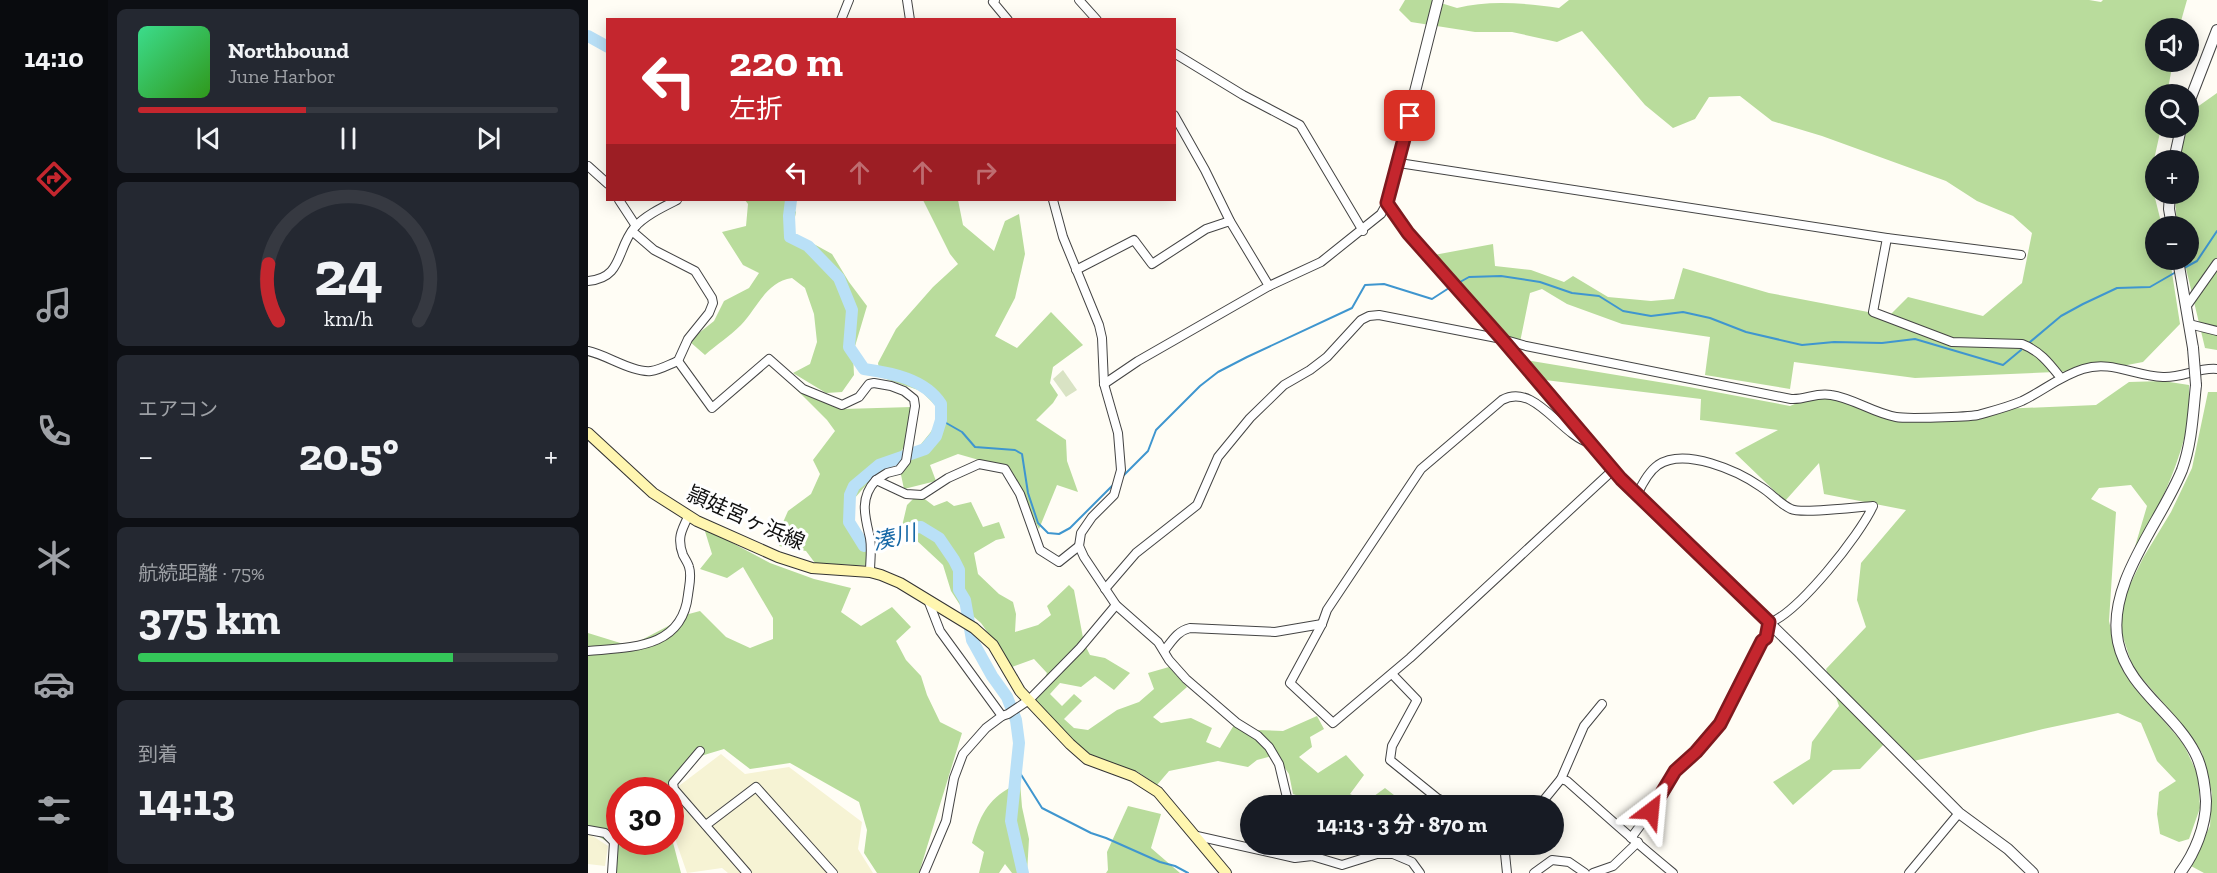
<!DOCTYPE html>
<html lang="ja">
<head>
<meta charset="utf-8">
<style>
	body { margin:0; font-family:"Zilla Slab","Noto Sans JP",serif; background:#242831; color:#f1f3f6; height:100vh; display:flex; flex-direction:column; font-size:22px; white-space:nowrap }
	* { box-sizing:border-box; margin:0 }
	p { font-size:20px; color:#9ea1a6 }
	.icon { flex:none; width:33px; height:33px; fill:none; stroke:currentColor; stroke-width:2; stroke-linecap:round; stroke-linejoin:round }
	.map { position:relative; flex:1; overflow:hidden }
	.sheet { display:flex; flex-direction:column; gap:9px; padding:9px; background:#0d0f14; width:480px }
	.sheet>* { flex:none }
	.banner { position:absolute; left:18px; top:18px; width:570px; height:183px; border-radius:0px; box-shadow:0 3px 15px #0003; background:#c4262e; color:#fff; overflow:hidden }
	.tools { position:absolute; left:1557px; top:18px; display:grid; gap:12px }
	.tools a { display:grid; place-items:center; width:54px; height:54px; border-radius:50%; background:#171b24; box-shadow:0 3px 15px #0003; font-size:30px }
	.speed { position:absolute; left:18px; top:777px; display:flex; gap:12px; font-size:30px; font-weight:700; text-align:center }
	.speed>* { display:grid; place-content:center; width:78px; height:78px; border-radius:50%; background:#171b24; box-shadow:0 3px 15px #0003; line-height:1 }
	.speed .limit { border:9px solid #d22; background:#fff; color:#111 }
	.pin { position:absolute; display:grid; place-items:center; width:51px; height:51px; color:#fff; margin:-26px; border-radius:12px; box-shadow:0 3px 9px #0006 }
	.me { position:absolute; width:66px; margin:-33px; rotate:29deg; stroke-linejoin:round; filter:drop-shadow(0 0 4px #0008) }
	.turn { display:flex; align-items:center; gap:21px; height:126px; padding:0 24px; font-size:27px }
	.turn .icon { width:78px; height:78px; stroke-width:2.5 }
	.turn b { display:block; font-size:42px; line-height:51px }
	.lanes { display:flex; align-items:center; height:57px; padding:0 24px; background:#0003; justify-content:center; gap:30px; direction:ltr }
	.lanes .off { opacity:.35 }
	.big { font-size:45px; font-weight:700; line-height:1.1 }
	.sheet .widget { flex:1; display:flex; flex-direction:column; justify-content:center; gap:9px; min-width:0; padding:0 21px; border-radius:9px; background:#242831 }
	.sheet .dial { align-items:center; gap:0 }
	.dial svg { height:156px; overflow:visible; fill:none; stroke:#363941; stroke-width:7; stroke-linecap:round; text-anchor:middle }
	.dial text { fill:#f1f3f6; stroke:none }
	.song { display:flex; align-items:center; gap:18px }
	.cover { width:72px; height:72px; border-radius:9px; background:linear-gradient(135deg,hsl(150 70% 55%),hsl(110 70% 35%)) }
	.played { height:6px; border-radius:3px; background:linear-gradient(90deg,#c4262e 40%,#363941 40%) }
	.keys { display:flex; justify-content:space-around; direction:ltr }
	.heat { display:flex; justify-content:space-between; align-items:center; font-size:33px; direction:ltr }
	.charge { height:9px; border-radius:4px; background:linear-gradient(90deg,#34c759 75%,#363941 0) }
	.trip { position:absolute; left:652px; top:795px; width:324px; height:60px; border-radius:30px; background:#171b24; box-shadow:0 3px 15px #0003; font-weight:700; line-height:60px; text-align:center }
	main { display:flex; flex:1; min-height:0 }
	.tab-bar { display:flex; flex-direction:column; width:108px; justify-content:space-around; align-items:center; background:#090b0e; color:#9ea1a6 }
	.tab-bar .icon { width:42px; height:42px }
	.tab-bar .current { color:#c4262e }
	.tab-bar b { font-size:27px; color:#f1f3f6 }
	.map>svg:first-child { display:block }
	.farmland { fill:#f6f3d4 }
	.forest { fill:#b9dc9c }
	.cemetery { fill:#d9e3c4 }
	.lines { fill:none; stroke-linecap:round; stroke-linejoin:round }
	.stream { stroke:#3f96cf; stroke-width:2 }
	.river { stroke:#b9e0f7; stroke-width:12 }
	.minor-casing { stroke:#444; stroke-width:10 }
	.tertiary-casing { stroke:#444; stroke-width:12 }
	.secondary-casing { stroke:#333; stroke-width:12 }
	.minor { stroke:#fff; stroke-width:8 }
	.tertiary { stroke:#fff; stroke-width:10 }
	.secondary { stroke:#fff6b0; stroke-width:10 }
	.tertiary-bridge-casing { stroke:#444; stroke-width:12; stroke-linecap:butt }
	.tertiary-bridge { stroke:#fff; stroke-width:10 }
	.route-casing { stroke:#7f191e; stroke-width:15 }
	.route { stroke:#c4262e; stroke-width:10 }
	.labels { text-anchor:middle; stroke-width:6; stroke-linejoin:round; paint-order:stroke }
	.street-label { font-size:21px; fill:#111; stroke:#fff }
	.water-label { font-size:22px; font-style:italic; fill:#1768a6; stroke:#fff }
</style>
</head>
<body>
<main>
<nav class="tab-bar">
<b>14:10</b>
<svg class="icon current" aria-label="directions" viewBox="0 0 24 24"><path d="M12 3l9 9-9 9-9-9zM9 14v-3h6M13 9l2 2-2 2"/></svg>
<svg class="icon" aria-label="music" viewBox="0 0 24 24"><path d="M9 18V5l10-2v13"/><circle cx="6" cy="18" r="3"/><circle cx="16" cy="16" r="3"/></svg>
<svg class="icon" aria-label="phone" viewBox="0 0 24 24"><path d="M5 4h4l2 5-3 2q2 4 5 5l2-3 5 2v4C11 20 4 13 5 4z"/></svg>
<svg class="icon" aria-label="climate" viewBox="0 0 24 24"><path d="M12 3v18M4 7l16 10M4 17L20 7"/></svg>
<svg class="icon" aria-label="car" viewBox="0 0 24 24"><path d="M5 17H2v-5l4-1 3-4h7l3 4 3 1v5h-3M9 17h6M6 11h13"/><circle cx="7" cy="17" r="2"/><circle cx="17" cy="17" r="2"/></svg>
<svg class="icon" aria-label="filters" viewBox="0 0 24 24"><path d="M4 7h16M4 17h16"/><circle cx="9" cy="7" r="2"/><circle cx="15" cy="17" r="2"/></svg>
</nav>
<section class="sheet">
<div class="widget">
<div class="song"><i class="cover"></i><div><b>Northbound</b><p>June Harbor</p></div></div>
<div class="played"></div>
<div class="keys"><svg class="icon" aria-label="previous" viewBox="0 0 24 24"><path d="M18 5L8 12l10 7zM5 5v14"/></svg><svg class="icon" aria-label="pause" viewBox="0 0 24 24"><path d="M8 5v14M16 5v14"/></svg><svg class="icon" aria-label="next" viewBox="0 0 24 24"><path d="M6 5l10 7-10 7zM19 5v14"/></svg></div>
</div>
<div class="widget dial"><svg viewBox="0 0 100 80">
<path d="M14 69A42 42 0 1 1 86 69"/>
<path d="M14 69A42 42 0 0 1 9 40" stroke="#c4262e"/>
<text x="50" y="56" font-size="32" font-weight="700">24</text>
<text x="50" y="72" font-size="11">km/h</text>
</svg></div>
<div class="widget"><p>エアコン</p>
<div class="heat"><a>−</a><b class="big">20.5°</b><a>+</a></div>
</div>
<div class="widget"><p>航続距離 · 75%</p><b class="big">375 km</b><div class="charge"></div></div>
<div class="widget"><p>到着</p><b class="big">14:13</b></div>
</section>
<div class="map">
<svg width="1629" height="873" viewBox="0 0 1629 873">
	<rect width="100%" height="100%" fill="#fffdf5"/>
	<g class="farmland">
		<path d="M 133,754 L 157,774 L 201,767 L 274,822 L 270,849 L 285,873 L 140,873 L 134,868 L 99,873 L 83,827 L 83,792 Z"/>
		<path d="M 0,833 L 20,846 L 17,866 L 0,864 Z"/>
	</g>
	<g class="forest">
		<path d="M 817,0 L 843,0 L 869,8 C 900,0 938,3 971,8 L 981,0 L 1501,0 L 1513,2 L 1515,0 L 1599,0 L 1591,28 L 1568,28 L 1568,62 L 1585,62 L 1579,94 L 1568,94 L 1568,128 L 1573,128 L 1562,178 L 1574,226 L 1568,226 L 1568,260 L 1582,260 L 1592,324 L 1555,362 L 1513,370 L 1327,378 L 1206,362 L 1202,389 L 1117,375 L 1122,337 L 1034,324 L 979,304 L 954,289 L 942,293 L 931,347 L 846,255 L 905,244 L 907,266 L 943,270 L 976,282 L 985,276 L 1020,297 L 1063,301 L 1086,299 L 1095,268 L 1181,293 L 1301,316 L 1320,297 L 1395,316 L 1434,283 L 1444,233 L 1425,216 L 1389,201 L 1358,181 L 1234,136 L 1184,121 L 1152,96 L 1121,97 L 1107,119 L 1085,128 L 1057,105 L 994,31 L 969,42 L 924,32 L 887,32 L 823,22 L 811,10 Z"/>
		<path d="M 1629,93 L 1629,350 L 1617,348 L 1596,260 L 1600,260 L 1600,226 L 1589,226 L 1587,196 L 1587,194 L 1600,194 L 1600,160 L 1590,160 L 1605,110 Z"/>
		<path d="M 157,200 L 198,200 L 208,212 L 204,232 L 244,254 L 261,282 L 279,306 L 265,353 L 266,375 L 254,392 L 238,393 L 205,373 L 222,364 L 229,342 L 226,314 L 217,288 L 204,278 C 178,282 170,307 153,325 C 142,336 128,345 117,355 L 101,341 L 126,321 L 136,301 L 161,288 L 171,273 L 155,265 L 134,232 L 158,226 L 160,204 Z"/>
		<path d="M 335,200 L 370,200 L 375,225 L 406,251 L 417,221 L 431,214 L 437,254 L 427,298 L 407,336 L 429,348 L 463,312 L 495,345 L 465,367 L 462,383 L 470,395 L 465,403 L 448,420 L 478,440 L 479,461 L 490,492 L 469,485 L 451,529 L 422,474 L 391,460 L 370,454 L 342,465 L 348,481 L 316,489 L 312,470 L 342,433 L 355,413 L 333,391 L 292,377 L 290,363 L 308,329 L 345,287 L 370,264 L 362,254 Z"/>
		<path d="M 932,359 L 1101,387 L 1202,406 L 1226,396 L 1261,403 L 1308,421 L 1413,409 L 1508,405 L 1541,382 L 1575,381 L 1601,385 C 1601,395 1602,407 1601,417 C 1592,465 1571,509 1546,550 L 1559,506 L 1543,485 L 1511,488 L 1503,499 L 1528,512 L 1521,621 L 1526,643 L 1534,669 L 1546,687 L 1595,743 L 1610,775 L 1612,808 L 1601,839 L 1591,842 L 1572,834 L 1569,814 L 1571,792 L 1588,781 L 1569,761 L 1553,723 L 1530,713 L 1455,729 L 1326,761 L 1297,743 L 1272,769 L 1245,770 L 1205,805 L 1185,782 L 1222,759 L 1224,742 L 1251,706 L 1238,669 L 1278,627 L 1269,600 L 1273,563 L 1318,510 L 1236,494 L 1231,463 L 1197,501 L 1147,453 L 1190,430 L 1112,420 L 1113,399 L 957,380 Z"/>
		<path d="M 207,388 L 255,409 L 324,407 L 319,441 L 309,459 L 285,477 L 266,499 L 267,522 L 281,543 L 285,566 L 227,563 L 218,551 L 191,546 L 193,527 L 200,511 L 223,494 L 232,474 L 225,460 L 247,431 L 239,420 Z"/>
		<path d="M 1620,392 L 1629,392 L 1629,873 L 1616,873 L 1603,866 L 1622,826 L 1624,793 L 1614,753 L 1597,728 L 1545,668 L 1533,631 L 1536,597 L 1555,558 L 1583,512 L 1604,468 Z"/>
		<path d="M 330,494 L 346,506 L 359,501 L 366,506 L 383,502 L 395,527 L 411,522 L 417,538 L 408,540 L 386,553 L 390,574 L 411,594 L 425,602 L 428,614 L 427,632 L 450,625 L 463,615 L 459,606 L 481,585 L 486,590 L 496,643 L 502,655 L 517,658 L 542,673 L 526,690 L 507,676 L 493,687 L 472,683 L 462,694 L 474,706 L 486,694 L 494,701 L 476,719 L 486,728 L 500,730 L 529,710 L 551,702 L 566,689 L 560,673 L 581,667 L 599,687 L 565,717 L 573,723 L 603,718 L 624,728 L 618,742 L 632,748 L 646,725 L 669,730 L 695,731 L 729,716 L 736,729 L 722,737 L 724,747 L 711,757 L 730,773 L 758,755 L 776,775 L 762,794 L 778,802 L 797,788 L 811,799 L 823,805 L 737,805 L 705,794 L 701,774 L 688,755 L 669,760 L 660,767 L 630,761 L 581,771 L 569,785 L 550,772 L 500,755 L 446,700 L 459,673 L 446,659 L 424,667 L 393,623 L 372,605 L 363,591 L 355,565 L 327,539 L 311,539 L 319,505 Z"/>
		<path d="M 116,528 L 182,563 L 226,579 L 263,588 L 253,612 L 273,626 L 304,607 L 323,627 L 308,641 L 318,660 L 333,676 L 339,695 L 352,722 L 374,733 L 331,873 L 289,873 L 276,853 L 279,830 L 271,802 L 202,763 L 162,769 L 136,749 L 106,758 L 76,790 L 32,790 L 32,842 L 82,842 L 83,835 L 93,873 L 21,873 L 23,844 L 0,830 L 0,633 L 42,646 L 84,624 L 97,615 L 112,611 L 138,637 L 162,648 L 185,639 L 185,618 L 155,567 L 139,578 L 112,569 L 124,554 Z"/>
		<path d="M 432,782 L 434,807 L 441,839 L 439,873 L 424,873 L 417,864 L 411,873 L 391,873 L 396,852 L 384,843 C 394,810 401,798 432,782 Z"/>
		<path d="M 540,806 L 573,814 L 563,848 L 592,873 L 518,873 L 520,870 L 519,852 Z"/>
	</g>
	<path class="cemetery" d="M 475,370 L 489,390 L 478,397 L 465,379 Z"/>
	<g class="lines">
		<g class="stream">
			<path d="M 1596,268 L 1609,261 L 1629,231"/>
			<path d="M 872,282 L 881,277 L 913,276 L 952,282 L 984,293 L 1011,296 L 1035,311 L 1063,316 L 1095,312 L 1122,318 L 1158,332 L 1214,345 L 1246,342 L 1294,343 L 1327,339 L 1415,365 L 1433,350"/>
			<path d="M 1442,342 L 1473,316 L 1495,304 L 1529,288 L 1562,287 L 1588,272"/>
			<path d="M 353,420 L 374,432 L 387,447 L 427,450 L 434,454 L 440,493 L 450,523 L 460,533 L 471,534 L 482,528 L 526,484"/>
			<path d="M 535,476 L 560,451 L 568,430 L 612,386 L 630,372 L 659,357 L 764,308 L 777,285 L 796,284 L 844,299 L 861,288"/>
			<path d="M 427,765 L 454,808 L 503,833 L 518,838 L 572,862 L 587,866 L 600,873"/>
		</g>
		<g class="river">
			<path d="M 0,36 L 20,47"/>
			<path d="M 203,200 L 201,216 L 202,237 L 220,246 L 251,278 L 264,310 L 261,347 L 276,369 C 304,373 337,379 353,404 L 353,420 L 348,436 L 337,449 L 291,465 L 266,486 L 262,495 L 261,522 L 276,546 L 290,543 L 323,528 L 333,527 L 351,538 L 366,560 L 371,570 L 371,590 L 377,600 L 384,640 L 404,676 L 419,697 L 428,720 L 431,743 L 423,821 L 435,873"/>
		</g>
		<defs>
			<g id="minor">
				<path d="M 319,0 L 322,20"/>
				<path d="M 407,0 L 405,2 L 420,20"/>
				<path d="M 491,0 L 509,20"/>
				<path d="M 253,20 L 261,0"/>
				<path d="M 586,53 L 655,95 L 712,125 L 775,231"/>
				<path d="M 586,115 L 617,170 L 642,221 L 681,286"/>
				<path d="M 811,163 L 1299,238 L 1433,255"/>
				<path d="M 0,166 L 20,184"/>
				<path d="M 31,200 L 48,226"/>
				<path d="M 465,200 L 475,237 L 511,325 L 514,338 L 516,384 L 530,433 L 533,470 L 526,495 L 504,517 L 493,533 L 491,546 L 496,557 L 528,605 L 570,642 L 581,660 L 598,679 L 649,723 L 670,736 L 681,747 L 691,764 L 701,806"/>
				<path d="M 1299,238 L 1285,312 L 1364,342 L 1434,344 C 1452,351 1461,363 1473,378"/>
				<path d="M 488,270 L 546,240 L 564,264 L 618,229 L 642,221"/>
				<path d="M 0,281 C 35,278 28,250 46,228 C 56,216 75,207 89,200"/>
				<path d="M 1598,307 L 1629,263"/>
				<path d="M 1601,324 L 1629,331"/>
				<path d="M 0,351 C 19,355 45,373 63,371 C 72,370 82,364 90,361 L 100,339 L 121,313 L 125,303 L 124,298 L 107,271 L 66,250 L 44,231"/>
				<path d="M 90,361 L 124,408 L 181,359 L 215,389 L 254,405 L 271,397 L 281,384 L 286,383 L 303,386 L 316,391 L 326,399 L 327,406 L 318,461 L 311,470 L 299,473 L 288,480"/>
				<path d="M 516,384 L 550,361 L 681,286 L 733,262 L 793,214 L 799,203"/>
				<path d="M 1002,443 C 972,435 947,382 914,400 L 833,469 L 739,610 L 734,624 L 702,683 L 745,723 L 822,658 L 1025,470"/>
				<path d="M 282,572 C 282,561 284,549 282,538 C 277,517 271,498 288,480 L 318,494 L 334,495 L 360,478 L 391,464 L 417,469 L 432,494 L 452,550 L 471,562 L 491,546"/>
				<path d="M 517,589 L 548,553 L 609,505 L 630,457 L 662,418 L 696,385 L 722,370 L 739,357 L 773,320 L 781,316 L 791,315 L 914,339 L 938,346 L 1203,399 C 1218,400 1228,392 1243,395 C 1265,398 1285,413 1308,417 C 1318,419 1379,417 1390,415 C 1404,411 1420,407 1434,401 C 1455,391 1472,376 1495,369 C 1523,360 1546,376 1575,377 C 1594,378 1611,367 1629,369"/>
				<path d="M 340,600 L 352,631 L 414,716"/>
				<path d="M 0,651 C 43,647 94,649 100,595 C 101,586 104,576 101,567 C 100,563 97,559 95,555 C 89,539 93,531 100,517"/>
				<path d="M 576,651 C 584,641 589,631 602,628 L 687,632 L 734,624"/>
				<path d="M 804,674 L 829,700 L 804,746 L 802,760 L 849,798 L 864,806"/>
				<path d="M 112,751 L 85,783 L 86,789 L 159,873"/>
				<path d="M 973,779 L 996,726 L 1014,704"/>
				<path d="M 951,806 L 973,779 L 979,781 C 1014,812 1049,844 1085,873"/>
				<path d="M 118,825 L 168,787 L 245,873"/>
				<path d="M 0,830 L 17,833 L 26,842 L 24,873"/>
				<path d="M 609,836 L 707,858 L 724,856 L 754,865 L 789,854 L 805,854 L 824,862 L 832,873"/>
				<path d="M 1043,838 L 1063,811 L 1087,771 L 1108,752 L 1132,724 L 1174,641 L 1178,638 L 1181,623 C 1210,613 1272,535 1285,506 C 1270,507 1213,514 1203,509 C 1192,504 1183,493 1173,487 C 1150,471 1097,447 1070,465 C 1060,472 1054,484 1049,495"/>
				<path d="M 718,844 L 724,856"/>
				<path d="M 916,844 L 919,873"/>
				<path d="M 336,873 L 358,821 L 366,778 L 375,754 L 398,728 L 414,716 L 420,714 L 441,700 L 492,648 L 528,605"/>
				<path d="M 946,873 L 964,860 L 981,862 L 997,873"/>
				<path d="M 1005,873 L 1025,866 L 1050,842"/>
				<path d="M 1321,873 L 1371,813"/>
			</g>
			<g id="tertiary">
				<path d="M 850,0 L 799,203 L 820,233 L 914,339 L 1033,479 L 1210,651 L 1371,813 L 1420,849 L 1445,873"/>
				<path d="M 1600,105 L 1629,30"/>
				<path d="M 1586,160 L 1593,128"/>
				<path d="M 1582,194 L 1581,209 L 1584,226"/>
				<path d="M 1590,260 L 1605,348"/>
				<path d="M 1592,873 C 1607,853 1618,826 1618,801 C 1617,785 1615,768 1607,753 C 1586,712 1540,689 1530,642 C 1518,584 1573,522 1594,470 C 1604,443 1605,412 1608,385"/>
			</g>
			<path id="secondary" d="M 0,433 L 65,493 L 109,521 L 190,557 L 224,568 L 282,572 L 293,575 L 312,583 L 386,628 L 405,645 L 432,691 L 482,744 L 499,759 L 545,776 L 570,792 L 638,873"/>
		</defs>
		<use href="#minor" class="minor-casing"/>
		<use href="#tertiary" class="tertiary-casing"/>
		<use href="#secondary" class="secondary-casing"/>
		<use href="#minor" class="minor"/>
		<use href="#tertiary" class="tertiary"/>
		<use href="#secondary" class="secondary"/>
		<defs>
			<path id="tertiary-bridge" d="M 1605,348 L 1608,385"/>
		</defs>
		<use href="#tertiary-bridge" class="tertiary-bridge-casing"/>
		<use href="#tertiary-bridge" class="tertiary-bridge"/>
	</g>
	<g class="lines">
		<defs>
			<path id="route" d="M 822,116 L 799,203 L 820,233 L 914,339 L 1033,479 L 1181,622 L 1178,638 L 1174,641 L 1132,724 L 1108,752 L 1087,771 L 1063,811"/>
		</defs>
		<use href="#route" class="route-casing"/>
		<use href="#route" class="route"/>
	</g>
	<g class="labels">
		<g class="street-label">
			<text transform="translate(158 518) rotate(24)" y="7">頴娃宮ヶ浜線</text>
		</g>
		<g class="water-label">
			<text transform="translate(306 537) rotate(-14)" y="8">湊川</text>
		</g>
	</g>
</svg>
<div class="tools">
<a><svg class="icon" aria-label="sound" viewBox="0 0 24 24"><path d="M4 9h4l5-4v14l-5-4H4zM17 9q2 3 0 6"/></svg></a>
<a><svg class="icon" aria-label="search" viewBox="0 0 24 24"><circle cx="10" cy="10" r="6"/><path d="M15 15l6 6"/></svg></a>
<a>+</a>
<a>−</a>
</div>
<div class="speed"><div class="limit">30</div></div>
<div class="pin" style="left:822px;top:116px;background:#d93025"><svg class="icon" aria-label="arrive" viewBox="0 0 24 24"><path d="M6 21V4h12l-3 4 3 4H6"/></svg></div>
<svg class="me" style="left:1063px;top:811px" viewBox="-20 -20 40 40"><path d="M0-17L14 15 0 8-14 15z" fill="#c4262e" stroke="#fff" stroke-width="4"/></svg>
<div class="trip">14:13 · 3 分 · 870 m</div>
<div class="banner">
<div class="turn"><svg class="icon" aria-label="left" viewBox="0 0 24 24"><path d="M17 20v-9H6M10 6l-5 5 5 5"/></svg><div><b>220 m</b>左折</div></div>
<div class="lanes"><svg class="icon" aria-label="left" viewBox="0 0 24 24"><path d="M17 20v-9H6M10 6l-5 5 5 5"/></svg><svg class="icon off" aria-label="ahead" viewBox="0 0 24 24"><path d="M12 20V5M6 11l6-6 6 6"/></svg><svg class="icon off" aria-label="ahead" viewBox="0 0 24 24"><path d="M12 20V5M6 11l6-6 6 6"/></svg><svg class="icon off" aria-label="right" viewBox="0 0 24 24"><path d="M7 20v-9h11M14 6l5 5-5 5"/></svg></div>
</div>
</div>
</main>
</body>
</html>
